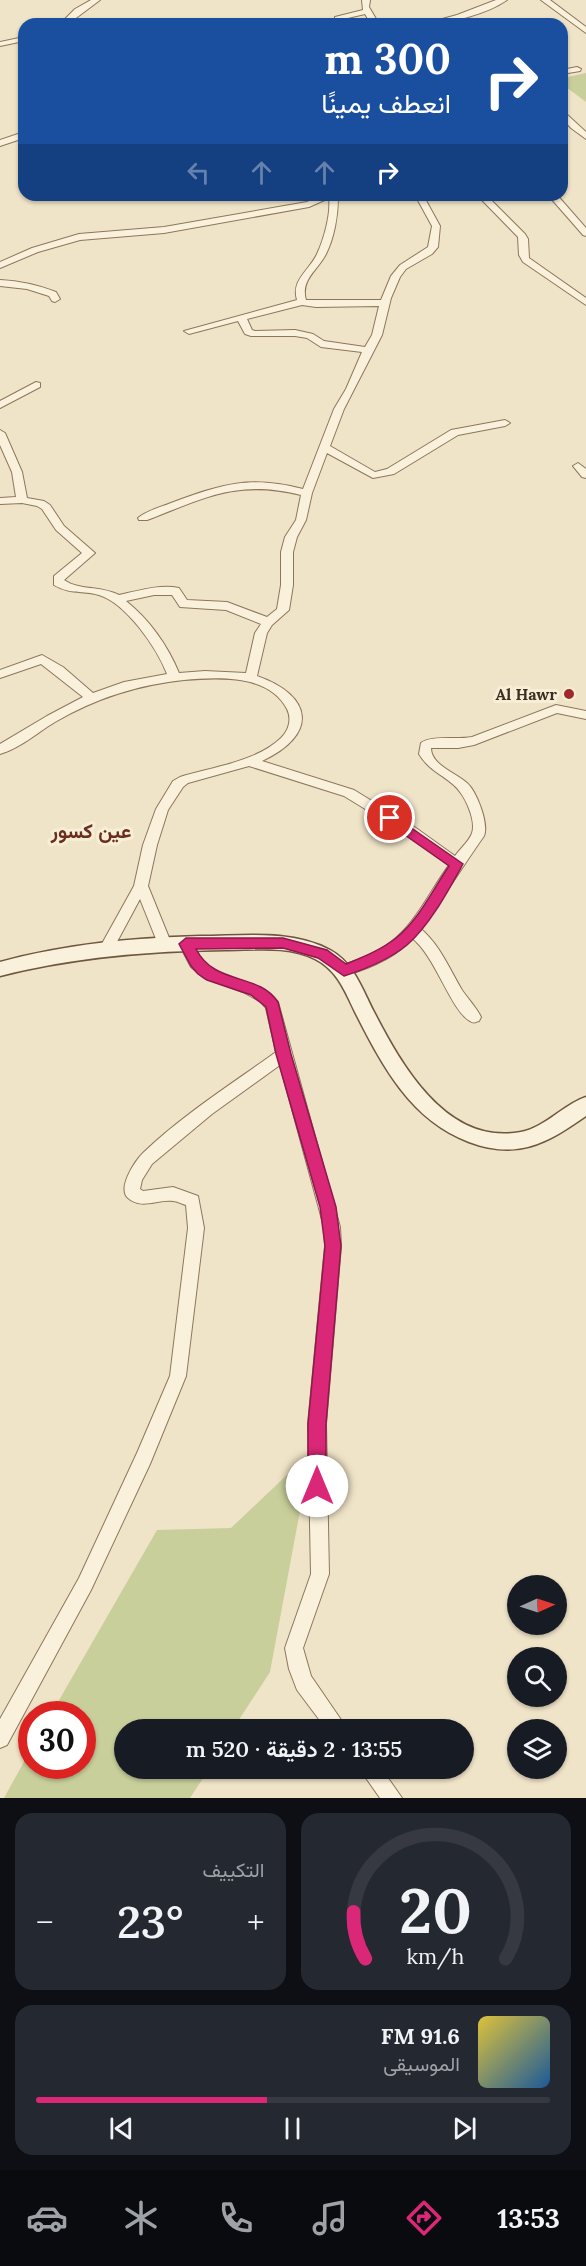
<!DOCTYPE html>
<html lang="ar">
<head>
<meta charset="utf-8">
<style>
	body { margin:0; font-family:Lora,Vazirmatn,serif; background:#242831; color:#f1f3f6; direction:rtl; height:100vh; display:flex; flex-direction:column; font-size:22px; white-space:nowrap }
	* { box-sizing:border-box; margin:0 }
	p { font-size:20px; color:#9ea1a6 }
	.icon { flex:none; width:33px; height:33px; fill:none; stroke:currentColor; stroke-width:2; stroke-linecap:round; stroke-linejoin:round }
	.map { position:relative; height:1798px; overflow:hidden; direction:ltr }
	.panel { display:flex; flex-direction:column; gap:15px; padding:15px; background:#0d0f14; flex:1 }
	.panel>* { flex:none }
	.hud { position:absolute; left:18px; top:18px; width:550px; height:183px; border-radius:18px; box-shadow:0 2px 4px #0004; direction:rtl; background:#1a4fa0; color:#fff; overflow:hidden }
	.needle { width:39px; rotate:87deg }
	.buttons { position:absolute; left:507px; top:1575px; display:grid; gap:12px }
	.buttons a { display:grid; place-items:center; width:60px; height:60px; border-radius:50%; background:#171b24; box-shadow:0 2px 4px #0004; font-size:30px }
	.speed { position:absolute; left:18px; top:1701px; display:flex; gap:12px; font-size:30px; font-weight:700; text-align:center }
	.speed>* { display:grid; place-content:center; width:78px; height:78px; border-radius:50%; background:#171b24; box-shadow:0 2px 4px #0004; line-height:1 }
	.speed .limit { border:9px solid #d22; background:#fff; color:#111 }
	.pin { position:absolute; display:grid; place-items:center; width:51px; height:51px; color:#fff; margin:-26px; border:3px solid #fff; border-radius:50%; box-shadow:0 2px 6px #0007 }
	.me { position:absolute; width:66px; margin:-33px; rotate:0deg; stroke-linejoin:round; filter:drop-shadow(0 0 4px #0008) }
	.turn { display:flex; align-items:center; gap:21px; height:126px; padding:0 18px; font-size:27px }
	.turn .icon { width:78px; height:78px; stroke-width:2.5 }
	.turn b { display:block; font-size:42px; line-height:51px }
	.lanes { display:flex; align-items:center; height:57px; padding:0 18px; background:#0003; justify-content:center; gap:30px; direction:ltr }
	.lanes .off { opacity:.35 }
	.big { font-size:45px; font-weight:600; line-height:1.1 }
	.panel .widget { flex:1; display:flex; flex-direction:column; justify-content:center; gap:9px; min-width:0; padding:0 21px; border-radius:18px; background:#242831 }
	.panel .dial { align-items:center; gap:0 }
	.dial svg { height:156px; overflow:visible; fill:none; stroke:#363941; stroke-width:7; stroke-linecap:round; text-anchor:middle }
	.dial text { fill:#f1f3f6; stroke:none }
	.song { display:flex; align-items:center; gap:18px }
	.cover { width:72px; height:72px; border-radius:9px; background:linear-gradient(135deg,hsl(50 70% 55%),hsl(210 70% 35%)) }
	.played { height:6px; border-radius:3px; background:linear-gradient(90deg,#db2777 45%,#363941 45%) }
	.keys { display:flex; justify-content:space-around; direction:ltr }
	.heat { display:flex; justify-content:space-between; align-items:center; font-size:33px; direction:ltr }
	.panel .tiles { flex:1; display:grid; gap:15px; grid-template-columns:1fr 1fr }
	.widget:last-child { grid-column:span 2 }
	.trip { position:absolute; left:114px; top:1719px; width:360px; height:60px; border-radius:30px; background:#171b24; box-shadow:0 2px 4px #0004; font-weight:600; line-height:60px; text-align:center; direction:rtl }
	.tabs { display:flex; height:96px; justify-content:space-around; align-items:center; background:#090b0e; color:#9ea1a6 }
	.tabs .icon { width:42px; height:42px }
	.tabs .active { color:#db2777 }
	.tabs b { font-size:27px; color:#f1f3f6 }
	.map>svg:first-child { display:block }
	.green { fill:#c9cf9b }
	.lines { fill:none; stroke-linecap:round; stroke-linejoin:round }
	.street-casing { stroke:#8d765c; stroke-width:2 }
	.secondary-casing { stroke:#6f573f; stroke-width:3 }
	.street { fill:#faf1dc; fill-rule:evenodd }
	.secondary { fill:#faf1dc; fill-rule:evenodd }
	.route { fill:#db2777; stroke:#8e194d; stroke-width:1.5 }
	.poi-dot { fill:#9e2a2b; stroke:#f7eed8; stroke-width:2 }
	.labels { text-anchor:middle; stroke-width:6; stroke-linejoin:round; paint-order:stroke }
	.poi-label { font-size:16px; font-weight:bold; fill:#3d2e20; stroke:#f7eed8; text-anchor:end }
	.quarter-label { font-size:20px; font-weight:bold; fill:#6b2e1e; stroke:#f7eed8 }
</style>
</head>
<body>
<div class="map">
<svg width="586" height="1798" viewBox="0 0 586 1798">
	<rect width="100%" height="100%" fill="#f0e4c8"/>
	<g class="green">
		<path d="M 586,73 L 586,102 L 562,84 L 563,78 Z"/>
		<path d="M 311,1452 L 270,1672 L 233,1729 L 124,1730 L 124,1768 L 209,1769 L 190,1798 L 4,1798 L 31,1749 L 32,1766 L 82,1766 L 82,1714 L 51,1714 L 157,1530 L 231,1528 Z"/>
	</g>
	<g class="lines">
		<defs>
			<g id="street">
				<path d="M 91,0 L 100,0 L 68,24 L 60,24 L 75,9 Z"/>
				<path d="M 362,0 L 370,0 L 369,7 L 379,24 L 371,24 L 365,14 L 335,21 L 335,17 L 363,10 Z"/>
				<path d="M 496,0 L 507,0 C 487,14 449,24 424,24 L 457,15 Z"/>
				<path d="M 541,0 L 550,0 L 586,27 L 586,33 Z"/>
				<path d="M 24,37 L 24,41 L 0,46 L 0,42 Z"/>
				<path d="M 577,67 L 581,69 L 580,71 L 562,74 L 562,70 Z"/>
				<path d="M 562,110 L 586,132 L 586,139 L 571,128 L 562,118 Z"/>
				<path d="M 24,132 L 24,138 L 0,146 L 0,140 Z"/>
				<path d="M 321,195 L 336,195 L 338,198 C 338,216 334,238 326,254 C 318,270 300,280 306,300 L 381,300 L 391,276 L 400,265 L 428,247 L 432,226 L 415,195 L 423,195 L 440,226 L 438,247 L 432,254 L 406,269 L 400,277 L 391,298 L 382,335 L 344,409 L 330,446 L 375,472 L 387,469 L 451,430 L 505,420 L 510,423 L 505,426 L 458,435 L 394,474 L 373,478 L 327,453 L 312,493 L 306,520 L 297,537 L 293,552 L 293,585 L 289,610 L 272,625 L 267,633 L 257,676 C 314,696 318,735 262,761 L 354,790 L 416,828 L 455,856 C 460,849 470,840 472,833 C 476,822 467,801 460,792 C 451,778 430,773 419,754 L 421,743 C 431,735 457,740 472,737 L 556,705 L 586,711 L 586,719 L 557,713 L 474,745 L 458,748 L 431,748 C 431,765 456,773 467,783 C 477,792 489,824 484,836 C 462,867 443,899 420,928 C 440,945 449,968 462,990 C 468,999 476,1007 481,1017 L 479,1021 C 475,1022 474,1024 470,1021 C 451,1011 436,957 412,938 C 397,958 368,969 344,976 L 339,975 L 337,971 L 339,967 C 359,959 381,952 397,937 C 419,917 432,888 449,865 L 406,834 L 344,796 L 249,766 L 188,783 L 183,787 L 168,810 L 157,845 L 148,886 L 172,945 L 170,949 L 160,949 L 140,899 L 111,953 L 101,953 L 99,949 L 134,886 L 143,845 L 156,809 L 173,781 L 180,777 C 212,767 256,762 281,738 C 289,730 292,719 287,709 C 269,674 218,677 184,680 C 137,685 96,698 55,722 C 38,732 19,749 0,754 L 0,744 L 47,716 L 83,697 L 41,664 L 0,678 L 0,670 L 42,655 L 63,667 L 93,693 L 124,682 L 167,674 C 157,648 126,603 99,595 C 82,590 71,595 54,585 L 54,576 L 82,553 L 56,530 L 42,509 L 37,506 L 22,503 L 0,504 L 0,498 L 16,497 L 12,472 L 0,445 L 0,430 L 5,433 L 22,472 L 27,498 L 44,501 L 50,505 L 64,526 L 95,553 L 64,580 C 80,591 99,585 119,595 C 138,591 159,584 179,588 L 187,600 L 227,602 L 267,617 L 277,609 L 281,585 L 281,552 L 285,537 L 296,520 L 301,495 C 237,479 205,498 147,520 L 139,520 L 138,518 C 146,511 161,507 171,503 C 222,484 250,475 303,489 L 334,409 L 346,389 L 362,352 L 321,347 L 307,338 L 295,336 L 251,336 L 245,334 L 238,321 L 189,334 L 184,331 L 297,300 C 291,280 309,271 317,254 C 324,239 331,214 329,198 L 309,207 L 164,233 L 80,240 L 38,252 L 0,268 L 0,262 L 32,248 L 79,234 L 164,227 L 307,202 ZM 302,305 L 316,307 L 379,306 L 372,335 L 365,347 L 324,341 L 313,334 L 295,330 L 255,331 L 252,330 L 247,319 ZM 154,595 L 172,595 L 180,607 L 226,610 L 261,624 L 255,633 L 246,673 L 205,671 L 179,673 C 168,646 149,619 126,601 Z"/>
				<path d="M 477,195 L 486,195 L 525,234 L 528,239 L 529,258 L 586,298 L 586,305 L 523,262 L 519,255 L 518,237 Z"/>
				<path d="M 548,195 L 557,195 L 586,228 L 586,236 L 583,235 Z"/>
				<path d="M 0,280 C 20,281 38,285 56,292 L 60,299 L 55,302 L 52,301 L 49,296 L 27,289 L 0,286 Z"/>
				<path d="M 36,382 L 40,383 L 40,387 L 0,408 L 0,401 Z"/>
				<path d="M 578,463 L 586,469 L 586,478 L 582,477 L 573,466 Z"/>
				<path d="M 186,939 L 191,940 C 196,948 199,958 206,965 C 228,983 258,980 278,1002 L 340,1227 L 341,1246 L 326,1424 L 329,1574 L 303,1648 L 311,1676 L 348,1730 L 327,1730 L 297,1690 L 289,1669 L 285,1648 L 311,1574 L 308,1424 L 325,1246 L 324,1227 L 280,1065 L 212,1114 L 152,1164 L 142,1180 L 140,1189 L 143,1191 L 173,1187 L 198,1196 L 204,1228 L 186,1376 L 150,1464 L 91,1590 L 7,1745 L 0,1748 L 0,1719 L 79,1578 L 137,1453 L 170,1376 L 188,1228 L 186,1205 C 182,1204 177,1201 173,1201 C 157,1199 142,1210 128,1198 C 117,1188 135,1161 143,1153 C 181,1116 233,1083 276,1052 L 266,1008 L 261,1002 L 243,992 L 204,978 L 191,967 L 179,944 L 181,940 Z"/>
				<path d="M 359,1768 L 381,1768 L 402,1798 L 380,1798 Z"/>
			</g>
			<path id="secondary" d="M 200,936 C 242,936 292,929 330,950 C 354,963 362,989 374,1012 C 401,1064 444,1141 514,1133 C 543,1131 560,1106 586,1097 L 586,1116 C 546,1144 517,1160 469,1142 C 410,1120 382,1065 355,1012 C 345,991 337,970 315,959 C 288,945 254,950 225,950 C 149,951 74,957 0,976 L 0,962 C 66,944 132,938 200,936 Z"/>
		</defs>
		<use href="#street" class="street-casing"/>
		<use href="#secondary" class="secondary-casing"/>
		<use href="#street" class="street"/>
		<use href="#secondary" class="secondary"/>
	</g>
	<path class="route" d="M 390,813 L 463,864 C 448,891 430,925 407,945 C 390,959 366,969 344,976 L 318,958 L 283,948 L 196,949 C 215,986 258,972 278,1002 L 291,1054 L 336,1207 L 341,1246 L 326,1424 L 326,1486 L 323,1492 L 317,1495 L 311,1492 L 308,1486 L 308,1424 L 325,1246 L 320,1207 L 276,1054 L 266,1007 L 251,995 L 207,980 L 198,974 L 191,966 L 179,944 L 186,938 L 283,938 L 327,950 L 346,964 C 363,957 381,950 396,938 C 419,920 433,889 449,866 L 385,821 L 383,818 L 385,815 Z"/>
	<circle class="poi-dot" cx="569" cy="694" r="6"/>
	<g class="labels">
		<g class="poi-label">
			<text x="557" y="700">Al Hawr</text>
		</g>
		<g class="quarter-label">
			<text x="91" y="838">عين كسور</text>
		</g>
	</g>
</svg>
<div class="buttons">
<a><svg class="needle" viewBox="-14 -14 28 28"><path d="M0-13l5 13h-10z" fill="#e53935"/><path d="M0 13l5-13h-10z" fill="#9ea1a6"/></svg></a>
<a><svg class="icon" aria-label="search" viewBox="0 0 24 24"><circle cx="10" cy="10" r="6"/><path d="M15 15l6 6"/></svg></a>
<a><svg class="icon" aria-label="layers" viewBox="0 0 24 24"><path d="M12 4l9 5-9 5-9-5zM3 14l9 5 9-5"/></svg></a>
</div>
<div class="speed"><div class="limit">30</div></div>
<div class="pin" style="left:390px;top:818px;background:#d93025"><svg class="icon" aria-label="arrive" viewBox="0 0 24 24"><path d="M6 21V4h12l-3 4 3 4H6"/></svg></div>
<svg class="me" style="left:317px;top:1486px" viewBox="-20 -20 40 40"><circle r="19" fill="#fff"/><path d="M0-13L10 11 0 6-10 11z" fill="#db2777"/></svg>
<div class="trip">13:55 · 2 دقيقة · 520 m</div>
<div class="hud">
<div class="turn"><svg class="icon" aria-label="right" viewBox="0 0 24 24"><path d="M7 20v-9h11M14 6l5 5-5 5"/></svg><div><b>300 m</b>انعطف يمينًا</div></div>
<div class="lanes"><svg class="icon off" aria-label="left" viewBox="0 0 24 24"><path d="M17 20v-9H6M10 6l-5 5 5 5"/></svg><svg class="icon off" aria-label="ahead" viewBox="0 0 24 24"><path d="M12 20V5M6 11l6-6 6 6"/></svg><svg class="icon off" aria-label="ahead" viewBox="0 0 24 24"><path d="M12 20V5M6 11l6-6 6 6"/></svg><svg class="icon" aria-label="right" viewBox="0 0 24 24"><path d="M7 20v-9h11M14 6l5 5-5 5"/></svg></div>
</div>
</div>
<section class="panel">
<div class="tiles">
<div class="widget dial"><svg viewBox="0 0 100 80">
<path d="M14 69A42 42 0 1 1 86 69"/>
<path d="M14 69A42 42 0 0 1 8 45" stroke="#db2777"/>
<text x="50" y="56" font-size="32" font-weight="700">20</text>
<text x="50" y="72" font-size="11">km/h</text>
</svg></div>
<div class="widget"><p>التكييف</p>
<div class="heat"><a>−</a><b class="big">23°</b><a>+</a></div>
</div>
<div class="widget">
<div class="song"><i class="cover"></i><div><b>91.6 FM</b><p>الموسيقى</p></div></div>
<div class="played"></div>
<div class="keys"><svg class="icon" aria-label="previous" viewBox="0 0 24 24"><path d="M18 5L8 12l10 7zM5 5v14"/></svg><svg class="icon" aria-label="pause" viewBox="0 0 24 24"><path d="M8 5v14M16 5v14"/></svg><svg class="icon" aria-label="next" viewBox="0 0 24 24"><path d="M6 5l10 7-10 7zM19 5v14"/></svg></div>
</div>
</div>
</section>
<nav class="tabs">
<b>13:53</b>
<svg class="icon active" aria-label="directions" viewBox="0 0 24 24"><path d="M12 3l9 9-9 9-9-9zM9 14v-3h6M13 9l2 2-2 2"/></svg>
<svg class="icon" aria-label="music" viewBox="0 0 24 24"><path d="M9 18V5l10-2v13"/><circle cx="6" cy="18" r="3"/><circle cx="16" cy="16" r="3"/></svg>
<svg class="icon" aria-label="phone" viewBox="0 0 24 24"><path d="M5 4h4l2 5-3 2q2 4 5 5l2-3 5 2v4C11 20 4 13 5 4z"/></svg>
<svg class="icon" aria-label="climate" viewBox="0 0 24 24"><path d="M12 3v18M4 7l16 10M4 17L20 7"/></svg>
<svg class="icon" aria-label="car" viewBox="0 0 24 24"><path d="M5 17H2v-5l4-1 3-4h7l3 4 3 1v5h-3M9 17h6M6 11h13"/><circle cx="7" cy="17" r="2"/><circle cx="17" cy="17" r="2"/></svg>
</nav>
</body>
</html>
